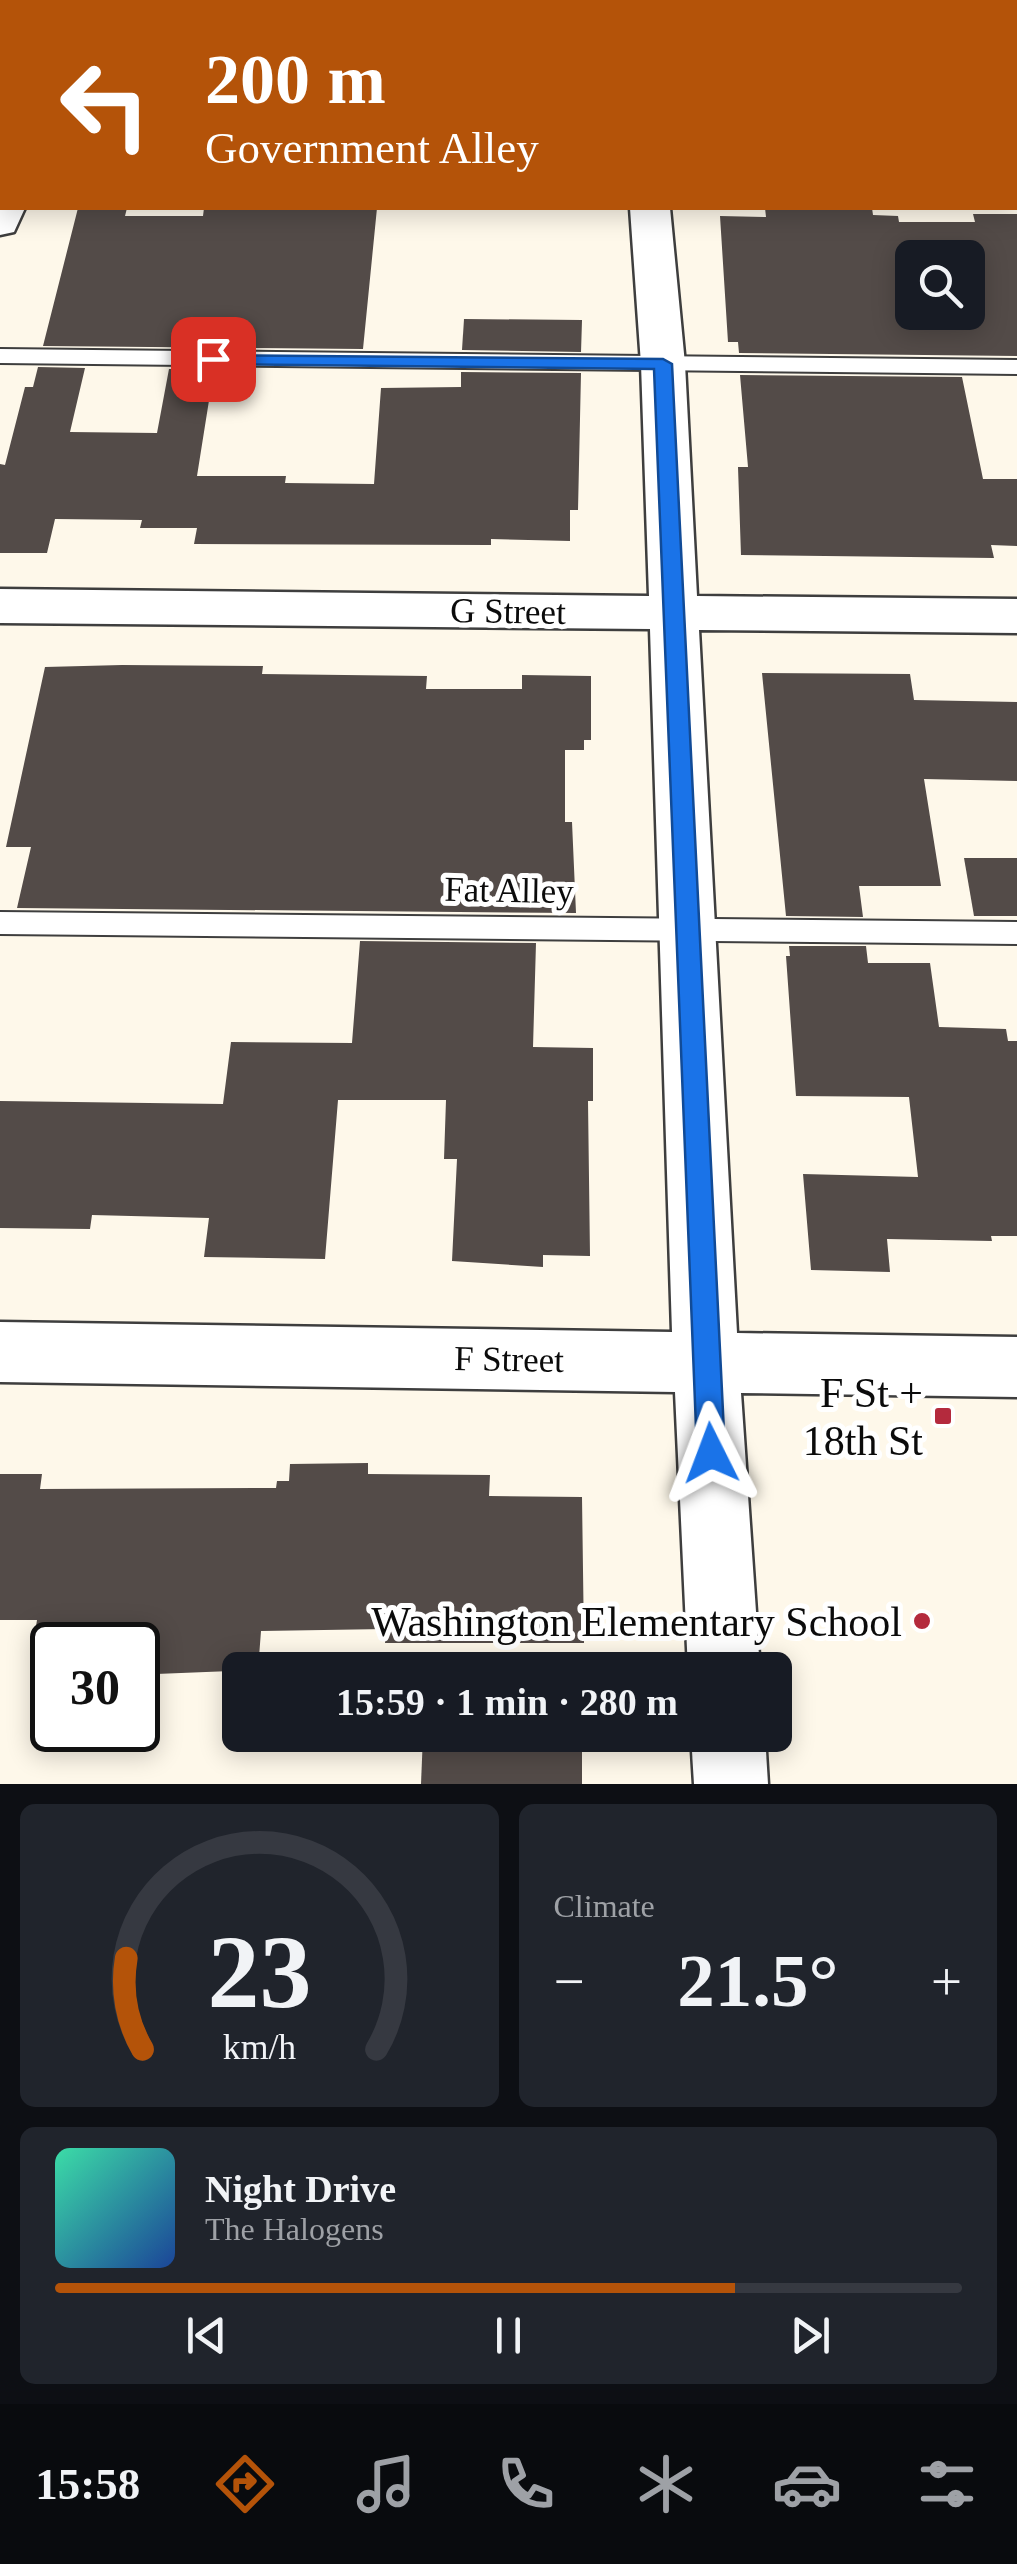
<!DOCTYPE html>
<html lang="en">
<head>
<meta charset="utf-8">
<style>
	body { margin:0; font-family:"Times New Roman",serif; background:#20242c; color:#f1f3f6; height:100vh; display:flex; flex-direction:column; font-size:38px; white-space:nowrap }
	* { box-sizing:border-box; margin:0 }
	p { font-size:32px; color:#9ea1a6 }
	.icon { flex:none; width:55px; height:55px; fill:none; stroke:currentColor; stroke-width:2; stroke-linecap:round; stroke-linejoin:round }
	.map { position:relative; height:1784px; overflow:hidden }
	.panel { display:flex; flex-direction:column; gap:20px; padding:20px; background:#0d0f14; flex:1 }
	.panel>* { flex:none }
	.guide { position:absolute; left:0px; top:0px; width:1018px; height:210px; box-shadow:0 5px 25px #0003; background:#b45309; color:#fff; overflow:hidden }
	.fabs { position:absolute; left:895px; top:240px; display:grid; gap:20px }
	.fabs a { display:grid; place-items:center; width:90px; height:90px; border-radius:15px; background:#171b24; box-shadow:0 5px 25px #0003; font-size:50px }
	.speed { position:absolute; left:30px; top:1622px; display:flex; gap:20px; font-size:50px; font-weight:700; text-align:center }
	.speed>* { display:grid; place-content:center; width:130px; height:130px; border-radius:50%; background:#171b24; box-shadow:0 5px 25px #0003; line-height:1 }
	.speed .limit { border:5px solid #111; border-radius:15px; background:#fff; color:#111 }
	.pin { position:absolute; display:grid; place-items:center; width:85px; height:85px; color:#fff; margin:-42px; border-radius:20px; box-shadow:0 5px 15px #0006 }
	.me { position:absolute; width:110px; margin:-55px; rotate:357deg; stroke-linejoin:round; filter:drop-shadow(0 0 8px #0008) }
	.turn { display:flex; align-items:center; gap:35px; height:210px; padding:0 40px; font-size:45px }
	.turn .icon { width:130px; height:130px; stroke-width:2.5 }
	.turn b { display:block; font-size:70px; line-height:85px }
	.big { font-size:75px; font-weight:800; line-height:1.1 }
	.panel .tile { flex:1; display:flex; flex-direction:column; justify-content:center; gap:15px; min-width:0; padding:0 35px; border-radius:15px; background:#20242c }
	.panel .dial { align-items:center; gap:0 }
	.dial svg { height:260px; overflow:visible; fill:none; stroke:#363941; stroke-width:7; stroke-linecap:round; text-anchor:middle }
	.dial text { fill:#f1f3f6; stroke:none }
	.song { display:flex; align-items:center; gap:30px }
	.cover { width:120px; height:120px; border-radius:15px; background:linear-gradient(135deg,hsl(160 70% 55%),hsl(220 70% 35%)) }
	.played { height:10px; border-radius:5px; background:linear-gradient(90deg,#b45309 75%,#363941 75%) }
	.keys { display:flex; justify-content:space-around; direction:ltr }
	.heat { display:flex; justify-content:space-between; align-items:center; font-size:55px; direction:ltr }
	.panel .tiles { flex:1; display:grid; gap:20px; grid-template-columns:1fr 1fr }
	.tile:last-child { grid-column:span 2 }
	.trip { position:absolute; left:222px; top:1652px; width:570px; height:100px; border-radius:15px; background:#171b24; box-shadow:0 5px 25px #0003; font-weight:800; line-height:100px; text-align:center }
	.dock { display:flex; height:160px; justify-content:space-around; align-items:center; background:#090b0e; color:#9ea1a6 }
	.dock .icon { width:70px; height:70px }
	.dock .on { color:#b45309 }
	.dock b { font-size:45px; color:#f1f3f6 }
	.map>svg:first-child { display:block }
	.building { fill:#534b48; fill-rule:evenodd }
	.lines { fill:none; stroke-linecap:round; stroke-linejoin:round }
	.lane-casing { stroke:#3e3e3e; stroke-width:4 }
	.street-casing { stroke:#3e3e3e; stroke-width:5 }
	.secondary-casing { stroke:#2d2d2d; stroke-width:5 }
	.lane { fill:#fff; fill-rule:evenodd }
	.street { fill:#fff; fill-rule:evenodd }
	.secondary { fill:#fbeaa8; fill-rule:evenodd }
	.route { fill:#1a73e8; stroke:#114b97; stroke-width:2.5 }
	.poi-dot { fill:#b42a3d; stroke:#fff; stroke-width:4 }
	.labels { text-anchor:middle; stroke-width:10; stroke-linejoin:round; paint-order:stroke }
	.street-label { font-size:35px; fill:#0b0b0b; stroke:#fff }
	.near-poi-label { font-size:42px; fill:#0b0b0b; stroke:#fff; text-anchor:end }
</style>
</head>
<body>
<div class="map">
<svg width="1017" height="1784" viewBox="0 0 1017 1784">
	<rect width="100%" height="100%" fill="#fef8ea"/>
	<g class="building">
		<path d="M 78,208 L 127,208 L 125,216 L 203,216 L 204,208 L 377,208 L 363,349 L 43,346 Z"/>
		<path d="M 765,208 L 872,208 L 873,215 L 898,216 L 899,222 L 975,222 L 973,214 L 1017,214 L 1017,356 L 739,353 L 738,342 L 728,342 L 720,216 L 766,217 ZM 912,258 L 968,258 L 968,312 L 912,312 Z"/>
		<path d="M 464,319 L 582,320 L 581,352 L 462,350 Z"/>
		<path d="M 38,367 L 85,368 L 70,432 L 157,433 L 169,369 L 214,369 L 197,476 L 286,476 L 285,483 L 374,484 L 381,388 L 461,387 L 461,372 L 581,373 L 578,510 L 570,510 L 570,541 L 491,539 L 491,545 L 194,544 L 197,528 L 140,528 L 142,520 L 55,519 L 47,553 L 0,553 L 0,464 L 5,465 L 25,387 L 33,387 Z"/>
		<path d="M 740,375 L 962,377 L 983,479 L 1017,479 L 1017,546 L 991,545 L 994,558 L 741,555 L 738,467 L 748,467 Z"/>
		<path d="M 122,665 L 263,666 L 262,674 L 427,676 L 426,689 L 522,689 L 522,675 L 591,676 L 591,740 L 584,740 L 584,750 L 565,750 L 565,822 L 572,822 L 576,913 L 17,908 L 31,847 L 6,847 L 45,667 Z"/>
		<path d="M 762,673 L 910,674 L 914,700 L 1017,702 L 1017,781 L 924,779 L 941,886 L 859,886 L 863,917 L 786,916 Z"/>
		<path d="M 964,858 L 1017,858 L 1017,916 L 974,916 Z"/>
		<path d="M 360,941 L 536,943 L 533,1047 L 593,1048 L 593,1101 L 588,1101 L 590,1256 L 543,1255 L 543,1267 L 452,1261 L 457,1159 L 444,1159 L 446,1100 L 338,1100 L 325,1259 L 204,1257 L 209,1218 L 92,1215 L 90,1229 L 0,1228 L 0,1101 L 223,1104 L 231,1042 L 352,1043 Z"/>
		<path d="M 789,946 L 866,946 L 868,963 L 930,963 L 939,1027 L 1006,1029 L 1008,1041 L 1017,1041 L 1017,1236 L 991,1236 L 992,1241 L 887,1239 L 890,1272 L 811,1270 L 803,1174 L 918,1177 L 909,1097 L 796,1096 L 786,956 L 790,956 Z"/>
		<path d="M 368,1463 L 368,1474 L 490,1475 L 489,1496 L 582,1497 L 584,1643 L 385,1643 L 386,1629 L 261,1631 L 258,1670 L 156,1674 L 157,1670 L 138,1670 L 138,1645 L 33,1645 L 37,1620 L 0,1620 L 0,1474 L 42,1474 L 40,1489 L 276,1488 L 277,1481 L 289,1481 L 290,1464 Z"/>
		<path d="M 423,1735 L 582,1735 L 582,1784 L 421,1784 Z"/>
	</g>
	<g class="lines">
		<defs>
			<g id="lane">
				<path d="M 361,0 L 766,0 L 768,2 L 363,2 Z"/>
				<path d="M 1008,0 L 1017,0 L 1017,8 L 1015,2 L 1006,2 Z"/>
				<path d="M 0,349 L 1017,360 L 1017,374 L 0,363 Z"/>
				<path d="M 0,912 L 1017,922 L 1017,944 L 0,934 Z"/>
			</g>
			<g id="street">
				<path d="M 621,0 L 657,0 L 657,2 L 622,2 Z"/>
				<rect x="0" y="149" width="2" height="24"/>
				<path d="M 0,197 L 2,208 L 25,208 L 14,232 L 0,235 Z"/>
				<path d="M 630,208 L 670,208 L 685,364 L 697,596 L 1017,599 L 1017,633 L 699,630 L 737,1333 L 1017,1337 L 1017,1397 L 741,1393 L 760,1670 L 688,1670 L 675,1392 L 0,1382 L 0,1322 L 672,1332 L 650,629 L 0,623 L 0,589 L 649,596 L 641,364 Z"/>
				<path d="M 691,1735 L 765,1735 L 768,1784 L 694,1784 Z"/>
			</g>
			<g id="secondary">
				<path d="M 50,0 L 86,0 L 86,2 L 51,2 Z"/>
				<rect x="1015" y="155" width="2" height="24"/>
			</g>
		</defs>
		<use href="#lane" class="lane-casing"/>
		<use href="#street" class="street-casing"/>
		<use href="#secondary" class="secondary-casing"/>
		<use href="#lane" class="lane"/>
		<use href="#street" class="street"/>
		<use href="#secondary" class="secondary"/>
	</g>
	<path class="route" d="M 207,355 L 663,359 L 672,364 L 725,1453 L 721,1462 L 711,1466 L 701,1462 L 697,1453 L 654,369 L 213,364 L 204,359 Z"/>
	<g class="poi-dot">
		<rect x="933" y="1406" width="20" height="20" rx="5"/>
		<circle cx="922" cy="1621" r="10"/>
	</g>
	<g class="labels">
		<g class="street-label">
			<text transform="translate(508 611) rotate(1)" y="12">G Street</text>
			<text transform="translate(509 890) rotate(1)" y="12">Fat Alley</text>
			<text transform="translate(509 1359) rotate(1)" y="12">F Street</text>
		</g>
		<g class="near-poi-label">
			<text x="923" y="1407">F St +<tspan x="923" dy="48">18th St</tspan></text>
			<text x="902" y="1636">Washington Elementary School</text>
		</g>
	</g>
</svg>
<div class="fabs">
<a><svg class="icon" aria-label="search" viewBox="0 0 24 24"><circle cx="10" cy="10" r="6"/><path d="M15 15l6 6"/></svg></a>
</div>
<div class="speed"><div class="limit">30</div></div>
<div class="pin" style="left:213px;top:359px;background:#d93025"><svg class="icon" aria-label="arrive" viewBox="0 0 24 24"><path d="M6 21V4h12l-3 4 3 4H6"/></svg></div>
<svg class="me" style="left:711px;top:1453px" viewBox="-20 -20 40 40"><path d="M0-17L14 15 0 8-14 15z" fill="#1a73e8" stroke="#fff" stroke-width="4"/></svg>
<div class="trip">15:59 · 1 min · 280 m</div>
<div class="guide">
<div class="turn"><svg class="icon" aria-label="left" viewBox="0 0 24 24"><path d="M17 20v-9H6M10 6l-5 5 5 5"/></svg><div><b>200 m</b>Government Alley</div></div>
</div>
</div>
<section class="panel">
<div class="tiles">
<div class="tile dial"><svg viewBox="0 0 100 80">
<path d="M14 69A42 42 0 1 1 86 69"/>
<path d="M14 69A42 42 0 0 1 9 41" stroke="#b45309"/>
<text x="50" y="56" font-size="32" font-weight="700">23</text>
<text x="50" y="72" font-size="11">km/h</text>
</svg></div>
<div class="tile"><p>Climate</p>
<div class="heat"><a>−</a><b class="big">21.5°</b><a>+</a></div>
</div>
<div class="tile">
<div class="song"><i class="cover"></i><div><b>Night Drive</b><p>The Halogens</p></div></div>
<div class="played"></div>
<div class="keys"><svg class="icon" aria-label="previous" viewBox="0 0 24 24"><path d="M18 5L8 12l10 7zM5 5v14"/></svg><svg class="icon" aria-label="pause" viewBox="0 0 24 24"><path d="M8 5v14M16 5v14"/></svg><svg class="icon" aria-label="next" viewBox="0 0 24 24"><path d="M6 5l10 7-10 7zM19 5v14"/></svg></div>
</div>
</div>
</section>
<nav class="dock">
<b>15:58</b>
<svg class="icon on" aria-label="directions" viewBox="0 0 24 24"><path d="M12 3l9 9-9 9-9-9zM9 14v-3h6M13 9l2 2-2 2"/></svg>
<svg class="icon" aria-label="music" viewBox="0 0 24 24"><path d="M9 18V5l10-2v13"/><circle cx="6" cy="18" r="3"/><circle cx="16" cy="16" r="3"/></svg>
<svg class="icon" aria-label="phone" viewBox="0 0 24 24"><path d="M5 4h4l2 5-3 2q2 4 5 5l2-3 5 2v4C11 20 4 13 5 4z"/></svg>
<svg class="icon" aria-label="climate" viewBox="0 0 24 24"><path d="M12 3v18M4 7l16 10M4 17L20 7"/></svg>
<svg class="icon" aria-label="car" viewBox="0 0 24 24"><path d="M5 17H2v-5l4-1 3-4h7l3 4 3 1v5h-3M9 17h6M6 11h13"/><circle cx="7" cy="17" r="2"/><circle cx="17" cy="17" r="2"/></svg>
<svg class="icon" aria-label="filters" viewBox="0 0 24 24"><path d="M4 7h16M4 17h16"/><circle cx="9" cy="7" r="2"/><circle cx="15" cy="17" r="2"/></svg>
</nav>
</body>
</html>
